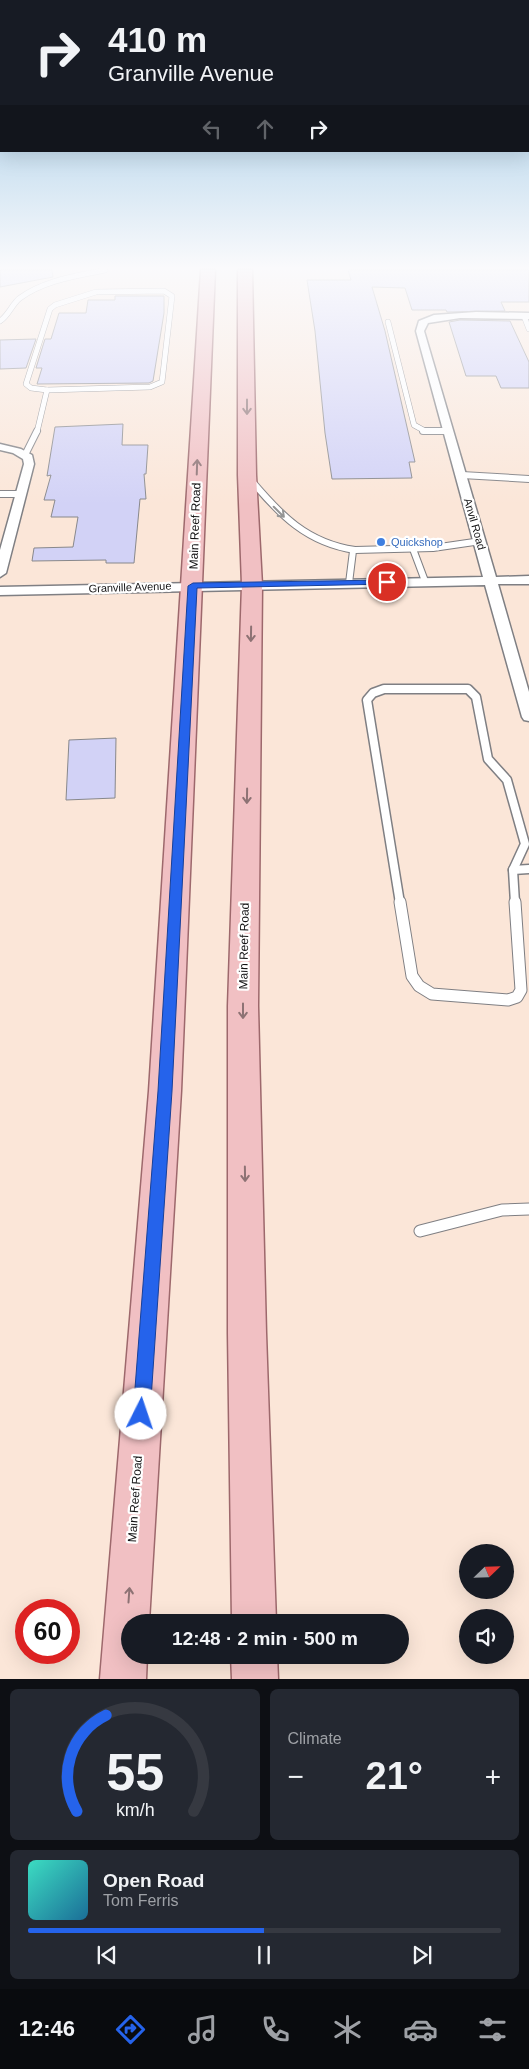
<!DOCTYPE html>
<html lang="en">
<head>
<meta charset="utf-8">
<style>
	body { margin:0; font-family:Arial,sans-serif; background:#242831; color:#f1f3f6; height:100vh; display:flex; flex-direction:column; font-size:19px; white-space:nowrap }
	* { box-sizing:border-box; margin:0 }
	p { font-size:16px; color:#9ea1a6 }
	.icon { flex:none; width:28px; height:28px; fill:none; stroke:currentColor; stroke-width:2; stroke-linecap:round; stroke-linejoin:round }
	.map { position:relative; height:1679px; overflow:hidden }
	.details { display:flex; flex-direction:column; gap:10px; padding:10px; background:#0d0f14; flex:1 }
	.details>* { flex:none }
	.top-card { position:absolute; left:0px; top:0px; width:530px; height:152px; box-shadow:0 5px 20px #0002; background:#171b24; color:#f1f3f6; overflow:hidden }
	.needle { width:32px; rotate:67deg }
	.controls { position:absolute; left:459px; top:1544px; display:grid; gap:10px }
	.controls a { display:grid; place-items:center; width:55px; height:55px; border-radius:50%; background:#171b24; box-shadow:0 5px 20px #0002; font-size:25px }
	.speed { position:absolute; left:15px; top:1599px; display:flex; gap:10px; font-size:25px; font-weight:700; text-align:center }
	.speed>* { display:grid; place-content:center; width:65px; height:65px; border-radius:50%; background:#171b24; box-shadow:0 5px 20px #0002; line-height:1 }
	.speed .limit { border:8px solid #d22; background:#fff; color:#111 }
	.pin { position:absolute; display:grid; place-items:center; width:42px; height:42px; color:#fff; margin:-21px; border:2px solid #fff; border-radius:50%; box-shadow:0 1px 5px #0007 }
	.me { position:absolute; width:55px; margin:-28px; rotate:4deg; stroke-linejoin:round; filter:drop-shadow(0 0 4px #0008) }
	.turn { display:flex; align-items:center; gap:18px; height:105px; padding:0 25px; font-size:22px }
	.turn .icon { width:65px; height:65px; stroke-width:2.5 }
	.turn b { display:block; font-size:35px; line-height:42px }
	.lanes { display:flex; align-items:center; height:48px; padding:0 25px; background:#0003; justify-content:center; gap:25px; direction:ltr }
	.lanes .off { opacity:.35 }
	.big { font-size:38px; font-weight:700; line-height:1.1 }
	.details .card { flex:1; display:flex; flex-direction:column; justify-content:center; gap:8px; min-width:0; padding:0 18px; border-radius:8px; background:#242831 }
	.details .dial { align-items:center; gap:0 }
	.dial svg { height:130px; overflow:visible; fill:none; stroke:#363941; stroke-width:7; stroke-linecap:round; text-anchor:middle }
	.dial text { fill:#f1f3f6; stroke:none }
	.song { display:flex; align-items:center; gap:15px }
	.cover { width:60px; height:60px; border-radius:8px; background:linear-gradient(135deg,hsl(170 70% 55%),hsl(200 70% 35%)) }
	.played { height:5px; border-radius:2px; background:linear-gradient(90deg,#2563eb 50%,#363941 50%) }
	.keys { display:flex; justify-content:space-around; direction:ltr }
	.heat { display:flex; justify-content:space-between; align-items:center; font-size:28px; direction:ltr }
	.details .tiles { flex:1; display:grid; gap:10px; grid-template-columns:1fr 1fr }
	.card:last-child { grid-column:span 2 }
	.trip { position:absolute; left:121px; top:1614px; width:288px; height:50px; border-radius:25px; background:#171b24; box-shadow:0 5px 20px #0002; font-weight:700; line-height:50px; text-align:center }
	.dock { display:flex; height:80px; justify-content:space-around; align-items:center; background:#090b0e; color:#9ea1a6 }
	.dock .icon { width:35px; height:35px }
	.dock .selected { color:#2563eb }
	.dock b { font-size:22px; color:#f1f3f6 }
	.map>svg:first-child { display:block }
	.industrial { fill:#fbe6d8; fill-rule:evenodd }
	.building { fill:#d2d2f6; stroke:#88888b }
	.lines { fill:none; stroke-linecap:round; stroke-linejoin:round }
	.service-far3-casing { stroke:#7f7f83; stroke-width:6 }
	.service-far2-casing { stroke:#7f7f83; stroke-width:8 }
	.service-far1-casing { stroke:#7f7f83; stroke-width:11 }
	.service-casing { stroke:#7f7f83; stroke-width:13 }
	.minor-casing { stroke:#7f7f83; stroke-width:3 }
	.primary-casing { stroke:#9d686c; stroke-width:3 }
	.service-far3 { stroke:#fff; stroke-width:5 }
	.service-far2 { stroke:#fff; stroke-width:6 }
	.service-far1 { stroke:#fff; stroke-width:8 }
	.service { stroke:#fff; stroke-width:11 }
	.minor { fill:#fff; fill-rule:evenodd }
	.primary { fill:#f1c0c3; fill-rule:evenodd }
	.oneway { stroke:#8d7274 }
	.oneway2 { stroke:#959595 }
	.route { fill:#2563eb; stroke:#184099 }
	.shop-dot { fill:#3f7fe0; stroke:#fff; stroke-width:2 }
	.labels { text-anchor:middle; stroke-width:4.5; stroke-linejoin:round; paint-order:stroke }
	.far-street-label { font-size:11px; fill:#131314; stroke:#fff }
	.far-shop-label { font-size:11px; fill:#366cbe; stroke:#fff; text-anchor:start }
	.street-label { font-size:12px; fill:#131314; stroke:#fff }
</style>
</head>
<body>
<div class="map">
<svg width="529" height="1679" viewBox="0 0 529 1679">
	<rect width="100%" height="100%" fill="#f4f4f8"/>
	<path class="industrial" d="M 0,270 L 529,270 L 529,1679 L 0,1679 ZM 468,1552 L 505,1552 L 505,1590 L 468,1590 ZM 26,1610 L 69,1610 L 69,1652 L 26,1652 ZM 468,1618 L 505,1618 L 505,1655 L 468,1655 ZM 130,1622 L 400,1622 L 400,1655 L 130,1655 Z"/>
	<g class="building">
		<path d="M 0,270 L 52,270 L 53,277 L 0,287 Z"/>
		<path d="M 348,270 L 529,270 L 529,302 L 501,302 L 505,311 L 447,312 L 446,310 L 412,310 L 405,288 L 372,287 L 385,331 L 415,462 L 409,462 L 412,478 L 332,479 L 325,433 L 315,331 L 307,280 L 351,280 Z"/>
		<path d="M 115,296 L 164,296 L 164,313 L 153,381 L 149,383 L 37,384 L 42,368 L 36,368 L 45,339 L 51,339 L 59,313 L 86,313 L 88,300 L 115,300 Z"/>
		<path d="M 460,320 L 510,321 L 529,362 L 529,388 L 501,388 L 496,376 L 466,376 L 449,322 Z"/>
		<path d="M 36,339 L 26,368 L 0,369 L 0,340 Z"/>
		<path d="M 123,424 L 122,445 L 148,445 L 146,474 L 144,474 L 146,499 L 140,499 L 134,563 L 106,563 L 106,560 L 32,561 L 34,548 L 73,547 L 78,517 L 51,517 L 55,500 L 44,500 L 51,475 L 47,476 L 55,427 Z"/>
		<path d="M 116,738 L 115,798 L 66,800 L 69,740 Z"/>
	</g>
	<g class="lines">
		<defs>
			<g id="service-far3">
				<path d="M 164,291 L 172,296 L 162,382 L 150,387 L 47,390 L 31,388 L 26,384 L 50,309 L 55,305 L 96,292 Z"/>
				<path d="M 524,316 L 529,329"/>
				<path d="M 0,321 C 9,315 12,304 20,298 C 44,280 77,276 105,270"/>
				<path d="M 388,322 L 414,425 L 425,431 L 449,431"/>
				<path d="M 37,432 L 47,390"/>
			</g>
			<g id="service-far2">
				<path d="M 423,431 L 449,431"/>
				<path d="M 25,455 L 37,431"/>
				<path d="M 462,475 L 529,479"/>
				<path d="M 250,479 C 280,515 307,543 355,550"/>
				<path d="M 0,494 L 22,494"/>
				<path d="M 413,549 L 425,581"/>
				<path d="M 349,583 L 353,551 L 355,550 L 433,548 L 481,541"/>
			</g>
			<g id="service-far1">
				<path d="M 513,870 L 529,869"/>
				<path d="M 400,903 L 367,700 L 373,693 L 384,689 L 468,689 L 476,697 L 488,759 L 507,780 L 525,844 L 513,870 L 515,903"/>
			</g>
			<g id="service">
				<path d="M 400,902 L 412,976 L 419,986 L 432,994 L 508,1000 L 517,997 L 521,990 L 515,902"/>
				<path d="M 420,1231 L 502,1210 L 529,1209"/>
			</g>
			<g id="minor">
				<path d="M 476,312 L 529,313 L 529,319 L 460,318 L 428,323 L 424,331 L 496,577 L 529,576 L 529,584 L 498,584 L 529,692 L 529,721 L 524,720 L 522,717 L 485,585 L 0,595 L 0,587 L 483,577 L 416,331 L 419,321 L 434,315 Z"/>
				<path d="M 0,444 L 21,449 L 32,455 L 34,464 L 6,573 L 0,577 L 0,550 L 24,464 L 23,459 L 13,453 L 0,450 Z"/>
			</g>
			<g id="primary">
				<path d="M 201,270 L 215,270 L 181,1091 L 149,1622 L 130,1622 L 130,1655 L 147,1655 L 146,1679 L 100,1679 L 149,1091 Z"/>
				<path d="M 238,270 L 252,270 L 256,475 L 262,585 L 258,1006 L 266,1333 L 276,1622 L 232,1622 L 228,1333 L 228,1006 L 242,585 L 238,475 Z"/>
				<path d="M 231,1655 L 277,1655 L 278,1679 L 232,1679 Z"/>
			</g>
		</defs>
		<use href="#service-far3" class="service-far3-casing"/>
		<use href="#service-far2" class="service-far2-casing"/>
		<use href="#service-far1" class="service-far1-casing"/>
		<use href="#service" class="service-casing"/>
		<use href="#minor" class="minor-casing"/>
		<use href="#primary" class="primary-casing"/>
		<use href="#service-far3" class="service-far3"/>
		<use href="#service-far2" class="service-far2"/>
		<use href="#service-far1" class="service-far1"/>
		<use href="#service" class="service"/>
		<use href="#minor" class="minor"/>
		<use href="#primary" class="primary"/>
	</g>
	<defs><path id="oneway-shaft" d="M-6 0H5M1.5-3L5.5 0L1.5 3" fill="none" stroke-width="1.6" stroke-linecap="round" stroke-linejoin="round" transform="scale(1.25)"/></defs>
	<g class="oneway">
		<use href="#oneway-shaft" transform="translate(247 407) rotate(90)"/>
		<use href="#oneway-shaft" transform="translate(197 467) rotate(-88)"/>
		<use href="#oneway-shaft" transform="translate(251 634) rotate(91)"/>
		<use href="#oneway-shaft" transform="translate(247 796) rotate(91)"/>
		<use href="#oneway-shaft" transform="translate(243 1011) rotate(90)"/>
		<use href="#oneway-shaft" transform="translate(245 1174) rotate(89)"/>
		<use href="#oneway-shaft" transform="translate(129 1595) rotate(-86)"/>
	</g>
	<use class="oneway2" href="#oneway-shaft" transform="translate(279 512) rotate(45)"/>
	<linearGradient id="sky" x2="0" y2="1"><stop stop-color="#8abee1"/><stop offset="0.53" stop-color="#fafafc"/><stop offset="1" stop-color="#fafafc" stop-opacity="0"/></linearGradient>
	<rect width="529" height="505" fill="url(#sky)"/>
	<path class="route" d="M 387,580 L 391,582 L 390,584 L 197,588 L 172,1091 L 150,1414 L 147,1420 L 141,1423 L 135,1420 L 133,1414 L 158,1091 L 188,586 L 193,583 Z"/>
	<circle class="shop-dot" cx="381" cy="542" r="5"/>
	<g class="labels">
		<g class="far-street-label">
			<text transform="translate(475 524) rotate(74)" y="4">Anvil Road</text>
			<text transform="translate(130 587) rotate(-2)" y="4">Granville Avenue</text>
		</g>
		<g class="far-shop-label">
			<text x="391" y="546">Quickshop</text>
		</g>
		<g class="street-label">
			<text transform="translate(195 526) rotate(-88)" y="4">Main Reef Road</text>
			<text transform="translate(244 946) rotate(-89)" y="4">Main Reef Road</text>
			<text transform="translate(135 1499) rotate(-86)" y="4">Main Reef Road</text>
		</g>
	</g>
</svg>
<div class="controls">
<a><svg class="needle" viewBox="-14 -14 28 28"><path d="M0-13l5 13h-10z" fill="#e53935"/><path d="M0 13l5-13h-10z" fill="#9ea1a6"/></svg></a>
<a><svg class="icon" aria-label="sound" viewBox="0 0 24 24"><path d="M4 9h4l5-4v14l-5-4H4zM17 9q2 3 0 6"/></svg></a>
</div>
<div class="speed"><div class="limit">60</div></div>
<div class="pin" style="left:387px;top:582px;background:#d93025"><svg class="icon" aria-label="arrive" viewBox="0 0 24 24"><path d="M6 21V4h12l-3 4 3 4H6"/></svg></div>
<svg class="me" style="left:141px;top:1414px" viewBox="-20 -20 40 40"><circle r="19" fill="#fff"/><path d="M0-13L10 11 0 6-10 11z" fill="#2563eb"/></svg>
<div class="trip">12:48 · 2 min · 500 m</div>
<div class="top-card">
<div class="turn"><svg class="icon" aria-label="right" viewBox="0 0 24 24"><path d="M7 20v-9h11M14 6l5 5-5 5"/></svg><div><b>410 m</b>Granville Avenue</div></div>
<div class="lanes"><svg class="icon off" aria-label="left" viewBox="0 0 24 24"><path d="M17 20v-9H6M10 6l-5 5 5 5"/></svg><svg class="icon off" aria-label="ahead" viewBox="0 0 24 24"><path d="M12 20V5M6 11l6-6 6 6"/></svg><svg class="icon" aria-label="right" viewBox="0 0 24 24"><path d="M7 20v-9h11M14 6l5 5-5 5"/></svg></div>
</div>
</div>
<section class="details">
<div class="tiles">
<div class="card dial"><svg viewBox="0 0 100 80">
<path d="M14 69A42 42 0 1 1 86 69"/>
<path d="M14 69A42 42 0 0 1 32 10" stroke="#2563eb"/>
<text x="50" y="56" font-size="32" font-weight="700">55</text>
<text x="50" y="72" font-size="11">km/h</text>
</svg></div>
<div class="card"><p>Climate</p>
<div class="heat"><a>−</a><b class="big">21°</b><a>+</a></div>
</div>
<div class="card">
<div class="song"><i class="cover"></i><div><b>Open Road</b><p>Tom Ferris</p></div></div>
<div class="played"></div>
<div class="keys"><svg class="icon" aria-label="previous" viewBox="0 0 24 24"><path d="M18 5L8 12l10 7zM5 5v14"/></svg><svg class="icon" aria-label="pause" viewBox="0 0 24 24"><path d="M8 5v14M16 5v14"/></svg><svg class="icon" aria-label="next" viewBox="0 0 24 24"><path d="M6 5l10 7-10 7zM19 5v14"/></svg></div>
</div>
</div>
</section>
<nav class="dock">
<b>12:46</b>
<svg class="icon selected" aria-label="directions" viewBox="0 0 24 24"><path d="M12 3l9 9-9 9-9-9zM9 14v-3h6M13 9l2 2-2 2"/></svg>
<svg class="icon" aria-label="music" viewBox="0 0 24 24"><path d="M9 18V5l10-2v13"/><circle cx="6" cy="18" r="3"/><circle cx="16" cy="16" r="3"/></svg>
<svg class="icon" aria-label="phone" viewBox="0 0 24 24"><path d="M5 4h4l2 5-3 2q2 4 5 5l2-3 5 2v4C11 20 4 13 5 4z"/></svg>
<svg class="icon" aria-label="climate" viewBox="0 0 24 24"><path d="M12 3v18M4 7l16 10M4 17L20 7"/></svg>
<svg class="icon" aria-label="car" viewBox="0 0 24 24"><path d="M5 17H2v-5l4-1 3-4h7l3 4 3 1v5h-3M9 17h6M6 11h13"/><circle cx="7" cy="17" r="2"/><circle cx="17" cy="17" r="2"/></svg>
<svg class="icon" aria-label="filters" viewBox="0 0 24 24"><path d="M4 7h16M4 17h16"/><circle cx="9" cy="7" r="2"/><circle cx="15" cy="17" r="2"/></svg>
</nav>
</body>
</html>
